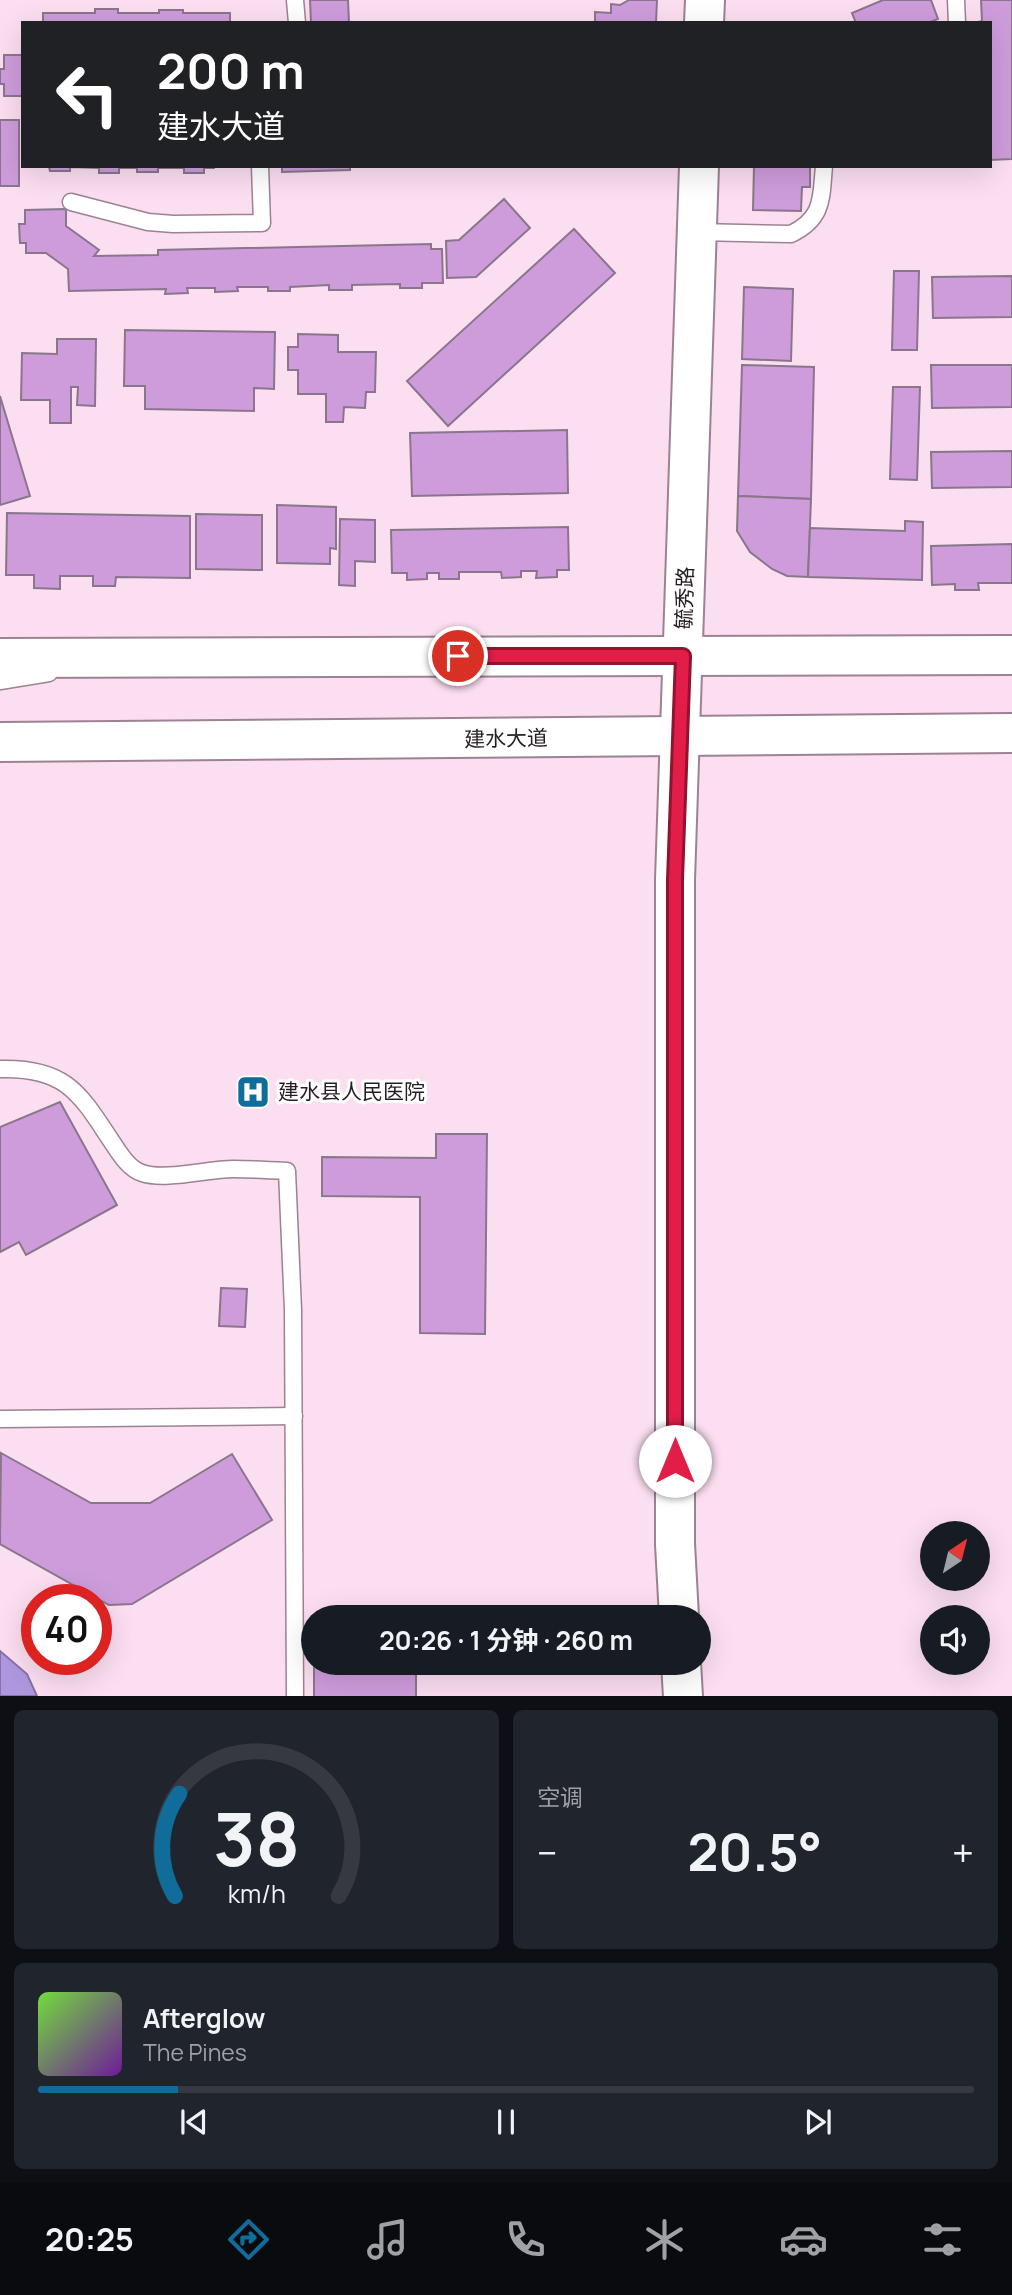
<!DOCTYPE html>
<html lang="zh">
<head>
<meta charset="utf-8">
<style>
	body { margin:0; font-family:Manrope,"Noto Sans SC",sans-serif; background:#20242c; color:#f1f3f6; height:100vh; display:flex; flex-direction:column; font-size:26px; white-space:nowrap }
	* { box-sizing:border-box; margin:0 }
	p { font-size:23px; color:#9ea1a6 }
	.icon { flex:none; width:38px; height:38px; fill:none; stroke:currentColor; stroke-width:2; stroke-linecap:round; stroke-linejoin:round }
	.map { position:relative; height:1696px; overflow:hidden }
	.sheet { display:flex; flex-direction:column; gap:14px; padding:14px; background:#0d0f14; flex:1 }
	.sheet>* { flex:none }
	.hud { position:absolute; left:21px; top:21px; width:971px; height:147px; border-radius:0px; box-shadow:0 7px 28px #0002; background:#202124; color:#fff; overflow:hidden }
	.needle { width:46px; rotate:35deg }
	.tools { position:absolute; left:920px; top:1521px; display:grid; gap:14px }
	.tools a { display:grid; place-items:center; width:70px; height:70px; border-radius:50%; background:#171b24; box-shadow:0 7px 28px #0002; font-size:35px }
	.speed { position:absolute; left:21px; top:1584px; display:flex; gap:14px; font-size:35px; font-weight:700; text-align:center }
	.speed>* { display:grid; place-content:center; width:91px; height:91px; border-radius:50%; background:#171b24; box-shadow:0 7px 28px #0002; line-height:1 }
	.speed .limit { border:10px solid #d22; background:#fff; color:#111 }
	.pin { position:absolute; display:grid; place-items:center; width:60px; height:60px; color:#fff; margin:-30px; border:4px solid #fff; border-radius:50%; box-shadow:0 2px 7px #0007 }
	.me { position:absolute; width:77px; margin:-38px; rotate:0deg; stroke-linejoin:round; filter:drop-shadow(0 0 5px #0008) }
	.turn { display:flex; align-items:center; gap:24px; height:147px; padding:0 21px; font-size:32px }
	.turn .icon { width:91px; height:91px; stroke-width:2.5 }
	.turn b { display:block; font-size:49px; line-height:60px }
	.big { font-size:52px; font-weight:700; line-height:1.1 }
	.sheet .widget { flex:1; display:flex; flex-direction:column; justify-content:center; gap:10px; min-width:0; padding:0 24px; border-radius:10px; background:#20242c }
	.sheet .dial { align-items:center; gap:0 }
	.dial svg { height:182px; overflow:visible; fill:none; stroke:#363941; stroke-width:7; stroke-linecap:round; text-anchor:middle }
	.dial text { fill:#f1f3f6; stroke:none }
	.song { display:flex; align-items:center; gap:21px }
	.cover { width:84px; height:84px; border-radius:10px; background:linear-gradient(135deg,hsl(100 70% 55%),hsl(280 70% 35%)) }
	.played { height:7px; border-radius:4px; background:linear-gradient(90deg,#106d9b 15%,#363941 15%) }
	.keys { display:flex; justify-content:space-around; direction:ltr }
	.heat { display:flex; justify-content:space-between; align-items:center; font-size:38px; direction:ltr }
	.sheet .tiles { flex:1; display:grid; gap:14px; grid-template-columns:1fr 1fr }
	.widget:last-child { grid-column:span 2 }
	.trip { position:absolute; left:301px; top:1605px; width:410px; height:70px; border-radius:35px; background:#171b24; box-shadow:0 7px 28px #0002; font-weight:700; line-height:70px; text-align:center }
	.dock { display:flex; height:112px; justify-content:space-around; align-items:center; background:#090b0e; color:#9ea1a6 }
	.dock .icon { width:49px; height:49px }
	.dock .active { color:#106d9b }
	.dock b { font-size:32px; color:#f1f3f6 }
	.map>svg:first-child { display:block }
	.water { fill:#ae97de; stroke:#8572a6; stroke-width:2 }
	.building { fill:#ce9cdb; stroke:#89768d; stroke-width:2 }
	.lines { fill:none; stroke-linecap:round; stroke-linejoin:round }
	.lane-casing { stroke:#9c8293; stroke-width:19 }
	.secondary-casing { stroke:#9c8293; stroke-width:42 }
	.primary-casing { stroke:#9c8293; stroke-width:42 }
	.lane { stroke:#fff; stroke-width:16 }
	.secondary { stroke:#fff; stroke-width:38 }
	.primary { stroke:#fff; stroke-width:38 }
	.route-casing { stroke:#92132f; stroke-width:18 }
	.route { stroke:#e11d48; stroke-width:12 }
	.labels { text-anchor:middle; stroke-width:6; stroke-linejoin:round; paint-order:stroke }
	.street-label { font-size:21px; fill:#261c23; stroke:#fff }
	.poi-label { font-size:21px; fill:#261c23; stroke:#fff; text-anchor:start }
</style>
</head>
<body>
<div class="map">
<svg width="1012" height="1697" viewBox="0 0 1012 1697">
	<rect width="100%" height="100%" fill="#fbdef0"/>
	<path class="water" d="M 0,1651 L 27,1674 L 37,1696 L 0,1696 Z"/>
	<g class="building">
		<path d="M 310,0 L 348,0 L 349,23 L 311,23 Z"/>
		<path d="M 629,0 L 657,0 L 656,23 L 595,23 L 595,12 L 611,13 L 611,4 L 620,5 Z"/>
		<path d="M 883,0 L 931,0 L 938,19 L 928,23 L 856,23 L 852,13 Z"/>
		<path d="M 981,0 L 1012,0 L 1012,159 L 990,160 L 990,23 L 974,23 L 982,21 Z"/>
		<path d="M 95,9 L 118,9 L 118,13 L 159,13 L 159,10 L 183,10 L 183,13 L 230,13 L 230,23 L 43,23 L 43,13 L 95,13 Z"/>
		<path d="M 4,55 L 23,55 L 23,96 L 4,96 L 4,84 L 0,84 L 0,69 L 4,69 Z"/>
		<rect x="0" y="120" width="19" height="66"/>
		<path d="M 214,166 L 214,168 L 204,168 L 204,173 L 184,173 L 184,168 L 158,168 L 158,172 L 137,172 L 137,168 L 119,168 L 119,173 L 99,173 L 99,168 L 70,167 L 70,171 L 50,171 L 49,167 L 44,167 Z"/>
		<path d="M 282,166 L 350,166 L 350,170 L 282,172 Z"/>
		<path d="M 754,166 L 810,166 L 810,187 L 802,187 L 801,211 L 753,210 Z"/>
		<path d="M 504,199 L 530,228 L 476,277 L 447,278 L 446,241 L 459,240 Z"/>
		<path d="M 66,209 L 66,226 L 99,250 L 94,256 L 158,255 L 158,250 L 431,244 L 431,249 L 442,249 L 443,283 L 422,283 L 422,288 L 400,288 L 400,284 L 352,285 L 352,290 L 329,290 L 329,285 L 290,287 L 290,291 L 268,291 L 268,287 L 237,287 L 238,291 L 215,292 L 215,288 L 187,288 L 188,293 L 165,294 L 166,289 L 69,291 L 68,269 L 46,253 L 26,253 L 26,243 L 20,243 L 19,224 L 25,224 L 25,210 Z"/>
		<path d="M 574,229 L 615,273 L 448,426 L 407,381 Z"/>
		<path d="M 894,271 L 919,271 L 917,350 L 892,350 Z"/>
		<path d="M 1012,276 L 1012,317 L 933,318 L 932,277 Z"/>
		<path d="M 744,287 L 793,289 L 791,361 L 742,359 Z"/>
		<path d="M 125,330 L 275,332 L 274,389 L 254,388 L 254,411 L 145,409 L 145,386 L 124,386 Z"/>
		<path d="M 298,334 L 338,335 L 338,352 L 376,352 L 375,392 L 366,392 L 365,408 L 344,407 L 343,422 L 326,422 L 326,394 L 298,394 L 298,370 L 288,370 L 288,347 L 298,347 Z"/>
		<path d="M 57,339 L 96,339 L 95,406 L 77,405 L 78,387 L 71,387 L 71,423 L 50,423 L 50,400 L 21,400 L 22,353 L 57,354 Z"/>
		<path d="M 742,365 L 814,367 L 811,499 L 738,496 Z"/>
		<path d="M 931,365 L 1012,365 L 1012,407 L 932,408 Z"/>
		<path d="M 893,387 L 920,387 L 917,480 L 890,479 Z"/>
		<path d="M 0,396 L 30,496 L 0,505 Z"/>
		<path d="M 567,430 L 568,493 L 412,496 L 410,433 Z"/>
		<path d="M 1012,451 L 1012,487 L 932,488 L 931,452 Z"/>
		<path d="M 738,496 L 811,499 L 808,577 L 787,576 L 772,569 L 750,552 L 737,531 Z"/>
		<path d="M 277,505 L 336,507 L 336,549 L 330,548 L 330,564 L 277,563 Z"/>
		<path d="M 7,513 L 190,516 L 190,578 L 116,577 L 115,586 L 93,586 L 93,576 L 60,576 L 60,589 L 34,588 L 34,575 L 6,575 Z"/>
		<path d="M 196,514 L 262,515 L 262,570 L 196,569 Z"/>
		<path d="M 340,519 L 375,520 L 375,562 L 355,561 L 355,586 L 339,585 Z"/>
		<path d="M 905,521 L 923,522 L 922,580 L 808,577 L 810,528 L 905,531 Z"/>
		<path d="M 568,527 L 569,570 L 557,570 L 557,577 L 536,578 L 537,571 L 521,571 L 521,577 L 502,578 L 501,572 L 459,572 L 459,579 L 439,579 L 439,573 L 427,573 L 427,579 L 407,580 L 407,573 L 392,573 L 391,530 Z"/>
		<path d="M 1012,544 L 1012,583 L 978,583 L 979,590 L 955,590 L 955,584 L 932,585 L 931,546 Z"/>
		<path d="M 60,1102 L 117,1205 L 26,1255 L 19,1242 L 0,1252 L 0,1127 Z"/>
		<path d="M 436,1134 L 487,1134 L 485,1334 L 420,1333 L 420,1197 L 322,1196 L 322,1157 L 436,1158 Z"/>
		<path d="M 221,1288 L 247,1289 L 245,1327 L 219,1326 Z"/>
		<path d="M 1,1453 L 91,1503 L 150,1503 L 232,1454 L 272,1520 L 132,1604 L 109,1605 L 0,1544 Z"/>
		<path d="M 314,1666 L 416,1667 L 416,1697 L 314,1697 Z"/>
	</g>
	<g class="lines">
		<defs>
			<g id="lane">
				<path d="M 295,0 L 297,23"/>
				<path d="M 956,0 L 957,23"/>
				<path d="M 71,202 L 148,222 L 173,224 L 262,223 L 260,166"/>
				<path d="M 697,232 L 791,234 C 824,218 821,198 824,166"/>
				<path d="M 0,681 L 49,673"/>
				<path d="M 0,1069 C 69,1067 81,1096 116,1148 C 122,1157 130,1169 142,1173 C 165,1181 208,1169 233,1169 C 251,1169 269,1170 287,1171 L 293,1310 L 295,1697"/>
				<path d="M 0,1419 L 294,1416"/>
			</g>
			<g id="secondary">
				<path d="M 704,23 L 705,0"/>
				<path d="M 679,1617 L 675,1544 L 675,880 L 699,166"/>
				<path d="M 681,1662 L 683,1697"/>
			</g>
			<g id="primary">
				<path d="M 0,658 L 1012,655"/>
				<path d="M 0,742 L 1012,733"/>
			</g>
		</defs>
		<use href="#lane" class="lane-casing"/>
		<use href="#secondary" class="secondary-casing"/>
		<use href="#primary" class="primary-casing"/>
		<use href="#lane" class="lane"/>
		<use href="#secondary" class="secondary"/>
		<use href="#primary" class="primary"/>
	</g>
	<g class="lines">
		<defs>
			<path id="route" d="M 458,656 L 683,656 L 675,880 L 675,1461"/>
		</defs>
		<use href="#route" class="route-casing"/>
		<use href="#route" class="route"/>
	</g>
	<defs>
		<symbol id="hospital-square" viewBox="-11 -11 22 22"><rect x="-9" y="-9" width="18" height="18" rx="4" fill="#106d9b" stroke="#fff"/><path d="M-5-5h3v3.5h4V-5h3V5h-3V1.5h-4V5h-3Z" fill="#fff"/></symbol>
	</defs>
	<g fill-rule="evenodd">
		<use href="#hospital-square" x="234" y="1073" width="38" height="38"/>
	</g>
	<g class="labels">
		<g class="street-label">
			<text transform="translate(685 598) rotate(-88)" y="7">毓秀路</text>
			<text transform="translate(506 739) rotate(-1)" y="7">建水大道</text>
		</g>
		<g class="poi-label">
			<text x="278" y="1099">建水县人民医院</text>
		</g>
	</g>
</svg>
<div class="tools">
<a><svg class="needle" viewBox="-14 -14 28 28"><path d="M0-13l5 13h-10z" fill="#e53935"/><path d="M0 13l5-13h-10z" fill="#9ea1a6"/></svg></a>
<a><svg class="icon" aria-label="sound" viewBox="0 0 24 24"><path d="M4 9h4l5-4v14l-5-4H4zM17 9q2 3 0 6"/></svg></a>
</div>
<div class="speed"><div class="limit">40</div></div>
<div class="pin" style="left:458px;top:656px;background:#d93025"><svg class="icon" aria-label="arrive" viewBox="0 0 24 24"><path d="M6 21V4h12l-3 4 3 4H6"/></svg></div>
<svg class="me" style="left:675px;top:1461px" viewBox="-20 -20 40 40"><circle r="19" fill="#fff"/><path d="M0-13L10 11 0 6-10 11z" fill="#e11d48"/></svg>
<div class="trip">20:26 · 1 分钟 · 260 m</div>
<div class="hud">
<div class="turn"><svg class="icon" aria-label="left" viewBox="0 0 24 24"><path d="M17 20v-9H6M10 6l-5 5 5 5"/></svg><div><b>200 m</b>建水大道</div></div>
</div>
</div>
<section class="sheet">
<div class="tiles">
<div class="widget dial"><svg viewBox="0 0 100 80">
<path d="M14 69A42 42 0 1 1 86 69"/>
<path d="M14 69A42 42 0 0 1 16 24" stroke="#106d9b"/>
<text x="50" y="56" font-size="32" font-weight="700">38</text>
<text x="50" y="72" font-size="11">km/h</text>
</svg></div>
<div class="widget"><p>空调</p>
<div class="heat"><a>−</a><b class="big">20.5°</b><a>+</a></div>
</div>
<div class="widget">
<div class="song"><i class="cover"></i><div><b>Afterglow</b><p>The Pines</p></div></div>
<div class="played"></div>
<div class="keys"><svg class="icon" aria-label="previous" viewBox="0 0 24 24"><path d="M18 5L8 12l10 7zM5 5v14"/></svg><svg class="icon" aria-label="pause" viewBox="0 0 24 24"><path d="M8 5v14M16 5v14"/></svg><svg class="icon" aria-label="next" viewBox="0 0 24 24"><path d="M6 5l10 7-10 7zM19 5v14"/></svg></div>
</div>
</div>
</section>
<nav class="dock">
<b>20:25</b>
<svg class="icon active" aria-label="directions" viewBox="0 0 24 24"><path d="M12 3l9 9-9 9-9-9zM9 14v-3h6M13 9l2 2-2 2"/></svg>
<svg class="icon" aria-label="music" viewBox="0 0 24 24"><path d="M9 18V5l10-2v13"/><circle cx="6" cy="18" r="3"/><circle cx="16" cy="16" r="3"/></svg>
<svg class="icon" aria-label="phone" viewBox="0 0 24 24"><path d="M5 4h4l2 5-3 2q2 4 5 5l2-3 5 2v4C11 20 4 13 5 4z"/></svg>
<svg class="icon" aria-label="climate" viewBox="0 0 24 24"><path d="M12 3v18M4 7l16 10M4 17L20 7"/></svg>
<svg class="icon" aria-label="car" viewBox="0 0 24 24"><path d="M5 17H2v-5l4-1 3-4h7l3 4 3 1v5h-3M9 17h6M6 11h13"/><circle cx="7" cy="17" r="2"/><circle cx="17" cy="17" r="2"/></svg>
<svg class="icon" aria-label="filters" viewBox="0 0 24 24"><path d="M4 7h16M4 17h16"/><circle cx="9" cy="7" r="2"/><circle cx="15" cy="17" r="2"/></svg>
</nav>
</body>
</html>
